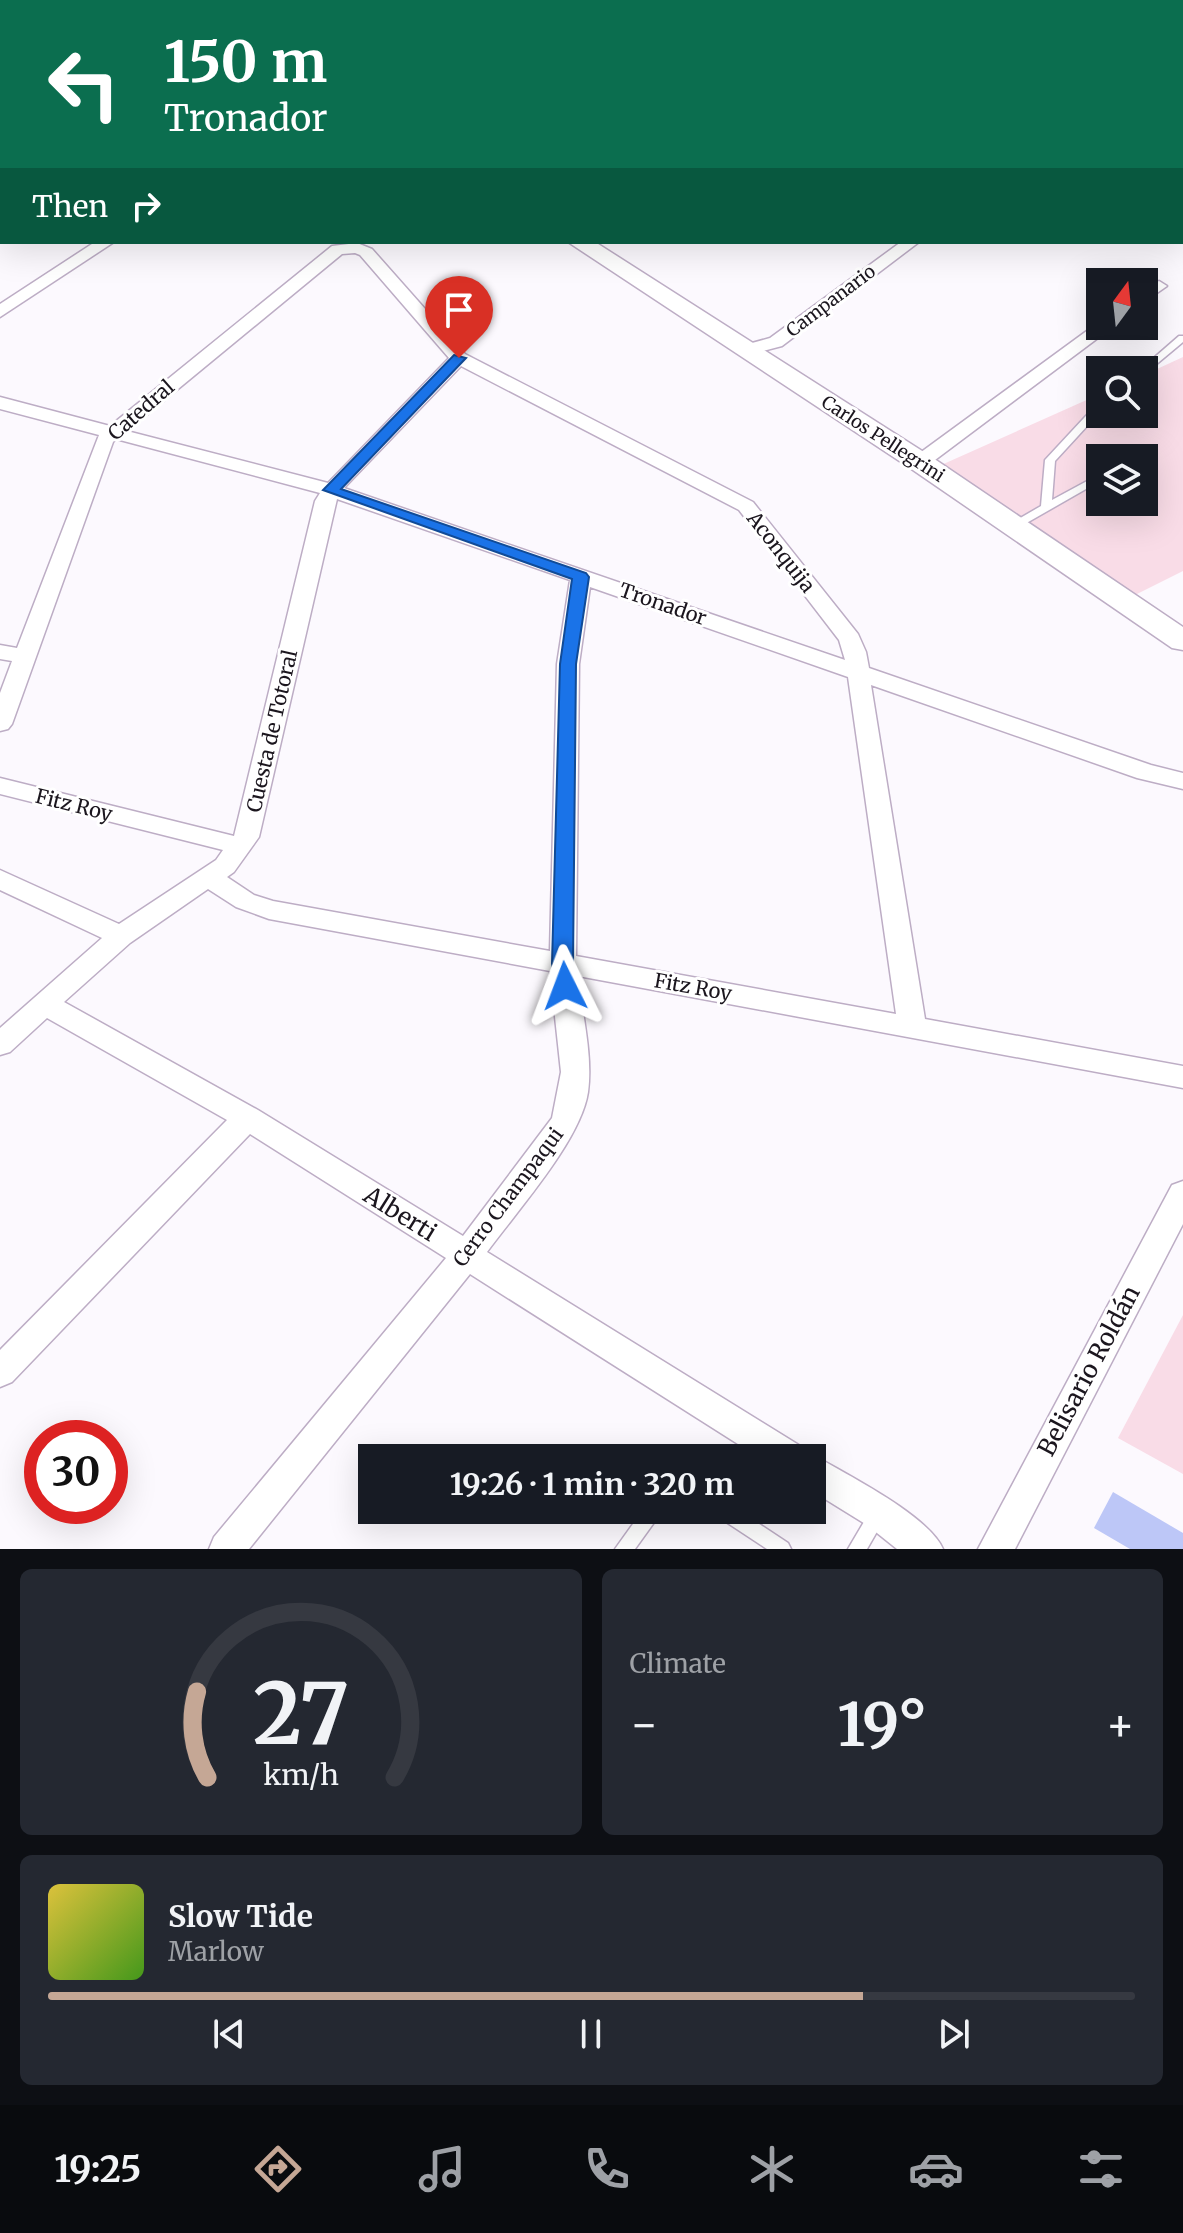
<!DOCTYPE html>
<html lang="en">
<head>
<meta charset="utf-8">
<style>
	body { margin:0; font-family:Merriweather,serif; background:#242831; color:#f1f3f6; height:100vh; display:flex; flex-direction:column; font-size:30px; white-space:nowrap }
	* { box-sizing:border-box; margin:0 }
	p { font-size:26px; color:#9ea1a6 }
	.icon { flex:none; width:44px; height:44px; fill:none; stroke:currentColor; stroke-width:2; stroke-linecap:round; stroke-linejoin:round }
	.map { position:relative; height:1549px; overflow:hidden }
	.panel { display:flex; flex-direction:column; gap:20px; padding:20px; background:#0d0f14; flex:1 }
	.panel>* { flex:none }
	.hud { position:absolute; left:0px; top:0px; width:1184px; height:244px; box-shadow:0 8px 32px #0002; background:#0b6e4f; color:#fff; overflow:hidden }
	.needle { width:52px; rotate:15deg }
	.tools { position:absolute; left:1086px; top:268px; display:grid; gap:16px }
	.tools a { display:grid; place-items:center; width:72px; height:72px; border-radius:0px; background:#171b24; box-shadow:0 8px 32px #0002; font-size:40px }
	.speed { position:absolute; left:24px; top:1420px; display:flex; gap:16px; font-size:40px; font-weight:700; text-align:center }
	.speed>* { display:grid; place-content:center; width:104px; height:104px; border-radius:50%; background:#171b24; box-shadow:0 8px 32px #0002; line-height:1 }
	.speed .limit { border:12px solid #d22; background:#fff; color:#111 }
	.pin { position:absolute; display:grid; place-items:center; width:68px; height:68px; color:#fff; margin:-82px -34px; border-radius:50% 50% 50% 0; rotate:-45deg; box-shadow:0 0 8px #0007 }
	.pin .icon { rotate:45deg }
	.me { position:absolute; width:88px; margin:-44px; rotate:357deg; stroke-linejoin:round; filter:drop-shadow(0 0 6px #0008) }
	.turn { display:flex; align-items:center; gap:28px; height:168px; padding:0 32px; font-size:36px }
	.turn .icon { width:104px; height:104px; stroke-width:2.5 }
	.turn b { display:block; font-size:56px; line-height:68px }
	.then { display:flex; align-items:center; height:76px; padding:0 32px; background:#0003; gap:16px; font-size:30px }
	.big { font-size:60px; font-weight:700; line-height:1.1 }
	.panel .tile { flex:1; display:flex; flex-direction:column; justify-content:center; gap:12px; min-width:0; padding:0 28px; border-radius:12px; background:#242831 }
	.panel .dial { align-items:center; gap:0 }
	.dial svg { height:208px; overflow:visible; fill:none; stroke:#363941; stroke-width:7; stroke-linecap:round; text-anchor:middle }
	.dial text { fill:#f1f3f6; stroke:none }
	.song { display:flex; align-items:center; gap:24px }
	.cover { width:96px; height:96px; border-radius:12px; background:linear-gradient(135deg,hsl(50 70% 55%),hsl(100 70% 35%)) }
	.played { height:8px; border-radius:4px; background:linear-gradient(90deg,#c5a795 75%,#363941 75%) }
	.keys { display:flex; justify-content:space-around; direction:ltr }
	.heat { display:flex; justify-content:space-between; align-items:center; font-size:44px; direction:ltr }
	.panel .tiles { flex:1; display:grid; gap:20px; grid-template-columns:1fr 1fr }
	.tile:last-child { grid-column:span 2 }
	.trip { position:absolute; left:358px; top:1444px; width:468px; height:80px; border-radius:0px; background:#171b24; box-shadow:0 8px 32px #0002; font-weight:700; line-height:80px; text-align:center }
	.dock { display:flex; height:128px; justify-content:space-around; align-items:center; background:#090b0e; color:#9ea1a6 }
	.dock .icon { width:56px; height:56px }
	.dock .current { color:#c5a795 }
	.dock b { font-size:36px; color:#f1f3f6 }
	.map>svg:first-child { display:block }
	.green { fill:#f9dce7; fill-rule:evenodd }
	.water { fill:#bdc7f7 }
	.lines { fill:none; stroke-linecap:round; stroke-linejoin:round }
	.river { fill:#bdc7f7; fill-rule:evenodd }
	.lane-casing { stroke:#bdadc5; stroke-width:3 }
	.street-casing { stroke:#bdadc5; stroke-width:3 }
	.secondary-casing { stroke:#bdadc5; stroke-width:3 }
	.lane { fill:#fff; fill-rule:evenodd }
	.street { fill:#fff; fill-rule:evenodd }
	.secondary { fill:#fff; fill-rule:evenodd }
	.route { fill:#1a73e8; stroke:#114b97; stroke-width:2 }
	.labels { text-anchor:middle; stroke-width:6; stroke-linejoin:round; paint-order:stroke }
	.far-street-label { font-size:18px; fill:#1b161e; stroke:#fff }
	.street-label { font-size:20px; fill:#1b161e; stroke:#fff }
	.near-street-label { font-size:24px; fill:#1b161e; stroke:#fff }
</style>
</head>
<body>
<div class="map">
<svg width="1183" height="1549" viewBox="0 0 1183 1549">
	<rect width="100%" height="100%" fill="#fcf9fe"/>
	<g class="green">
		<path d="M 1183,357 L 1183,571 L 1133,596 L 939,466 L 1100,394 L 1100,414 L 1144,414 L 1144,375 ZM 1100,458 L 1144,458 L 1144,502 L 1100,502 Z"/>
		<path d="M 1183,1315 L 1183,1474 L 1118,1438 Z"/>
	</g>
	<path class="water" d="M 1113,1492 L 1183,1533 L 1183,1549 L 1130,1549 L 1094,1528 Z"/>
	<g class="lines">
		<g class="river">
			<path d="M 140,0 L 168,0 L 169,2 L 141,2 Z"/>
			<rect x="1182" y="199" width="1" height="20"/>
		</g>
		<defs>
			<g id="lane">
				<path d="M 2,39 L 2,43 L 0,44 L 0,40 Z"/>
				<rect x="0" y="74" width="2" height="4"/>
				<rect x="0" y="117" width="2" height="5"/>
				<rect x="1182" y="133" width="1" height="5"/>
				<path d="M 1179,336 L 1183,336 L 1183,342 L 1147,372 L 1144,373 L 1144,370 L 1140,370 Z"/>
				<path d="M 1100,403 L 1100,412 L 1055,461 L 1052,500 L 1100,474 L 1100,481 L 1016,529 L 1008,529 L 1008,525 L 1041,506 L 1045,460 L 1097,404 Z"/>
				<path d="M 1144,449 L 1149,452 C 1143,459 1136,458 1128,458 Z"/>
				<path d="M 877,1508 L 883,1510 L 886,1516 L 867,1549 L 848,1549 L 871,1510 Z"/>
				<path d="M 643,1510 L 663,1510 L 635,1549 L 615,1549 Z"/>
				<path d="M 714,1510 L 738,1510 L 788,1543 L 791,1549 L 767,1549 L 717,1516 Z"/>
			</g>
			<g id="street">
				<path d="M 294,0 L 310,0 L 311,2 L 295,2 Z"/>
				<path d="M 660,0 L 677,0 L 678,2 L 661,2 Z"/>
				<path d="M 1167,0 L 1183,0 L 1183,5 L 1182,2 Z"/>
				<path d="M 0,179 L 2,180 L 2,190 L 0,189 Z"/>
				<path d="M 95,242 L 114,242 L 0,317 L 0,304 Z"/>
				<path d="M 901,242 L 919,242 L 782,346 L 747,355 L 738,350 L 741,346 L 770,338 Z"/>
				<path d="M 357,243 L 372,249 L 465,354 L 753,502 L 858,634 L 866,652 L 869,668 L 1151,765 L 1183,773 L 1183,789 L 1137,778 L 871,685 L 925,1019 L 1183,1066 L 1183,1088 L 578,976 C 582,1014 593,1055 588,1092 C 581,1140 517,1211 487,1252 L 802,1447 L 807,1458 L 812,1456 L 824,1461 C 855,1479 929,1517 943,1549 L 897,1549 L 867,1525 L 812,1491 L 812,1458 L 760,1458 L 470,1274 L 249,1549 L 209,1549 L 214,1537 L 446,1258 L 250,1134 L 12,1382 L 0,1387 L 0,1350 L 227,1120 L 47,1018 L 10,1052 L 0,1055 L 0,1028 L 102,938 L 0,890 L 0,870 L 119,924 L 216,860 L 223,850 L 0,794 L 0,778 L 234,836 L 315,501 L 320,493 L 116,439 L 113,442 L 12,724 L 8,729 L 0,731 L 0,693 L 12,661 L 0,659 L 0,645 L 17,648 L 99,435 L 0,409 L 0,397 L 110,426 L 332,246 ZM 355,253 L 360,255 L 449,358 L 328,483 L 127,431 L 342,254 ZM 461,366 L 739,510 L 839,640 L 845,660 L 344,488 ZM 337,499 L 570,580 L 557,664 L 550,951 L 273,901 L 254,895 L 227,877 L 234,872 L 259,837 ZM 590,587 L 848,677 L 896,1014 L 576,956 L 579,664 ZM 208,889 L 236,907 L 269,919 L 550,971 L 561,1072 L 552,1118 L 463,1236 L 258,1110 L 64,1002 L 130,943 Z"/>
				<path d="M 1159,281 L 1167,286 L 1144,302 L 1144,289 Z"/>
				<path d="M 1099,322 L 1100,326 L 1114,326 L 927,466 L 913,466 L 910,462 L 913,458 Z"/>
				<path d="M 1183,1181 L 1183,1224 L 1015,1549 L 978,1549 L 1172,1185 Z"/>
			</g>
			<g id="secondary">
				<path d="M 1044,0 L 1067,0 L 1069,2 L 1046,2 Z"/>
				<path d="M 1127,0 L 1148,0 L 1150,2 L 1129,2 Z"/>
				<rect x="1182" y="11" width="1" height="10"/>
				<path d="M 568,242 L 595,242 L 930,456 L 1183,627 L 1183,650 L 1172,648 L 910,468 Z"/>
			</g>
		</defs>
		<use href="#lane" class="lane-casing"/>
		<use href="#street" class="street-casing"/>
		<use href="#secondary" class="secondary-casing"/>
		<use href="#lane" class="lane"/>
		<use href="#street" class="street"/>
		<use href="#secondary" class="secondary"/>
	</g>
	<path class="route" d="M 454,355 L 466,358 L 341,489 L 586,573 L 589,577 L 576,664 L 573,964 L 575,986 L 572,992 L 558,992 L 552,964 L 560,664 L 572,579 L 323,490 Z"/>
	<g class="labels">
		<g class="far-street-label">
			<text transform="translate(831 301) rotate(-37)" y="6">Campanario</text>
			<text transform="translate(883 439) rotate(33)" y="6">Carlos Pellegrini</text>
		</g>
		<g class="street-label">
			<text transform="translate(141 410) rotate(-41)" y="7">Catedral</text>
			<text transform="translate(781 552) rotate(52)" y="7">Aconquija</text>
			<text transform="translate(663 604) rotate(19)" y="7">Tronador</text>
			<text transform="translate(272 731) rotate(-77)" y="7">Cuesta de Totoral</text>
			<text transform="translate(74 805) rotate(14)" y="7">Fitz Roy</text>
			<text transform="translate(693 987) rotate(10)" y="7">Fitz Roy</text>
			<text transform="translate(508 1197) rotate(-53)" y="7">Cerro Champaqui</text>
		</g>
		<g class="near-street-label">
			<text transform="translate(400 1214) rotate(32)" y="8">Alberti</text>
			<text transform="translate(1089 1371) rotate(-62)" y="8">Belisario Roldán</text>
		</g>
	</g>
</svg>
<div class="tools">
<a><svg class="needle" viewBox="-14 -14 28 28"><path d="M0-13l5 13h-10z" fill="#e53935"/><path d="M0 13l5-13h-10z" fill="#9ea1a6"/></svg></a>
<a><svg class="icon" aria-label="search" viewBox="0 0 24 24"><circle cx="10" cy="10" r="6"/><path d="M15 15l6 6"/></svg></a>
<a><svg class="icon" aria-label="layers" viewBox="0 0 24 24"><path d="M12 4l9 5-9 5-9-5zM3 14l9 5 9-5"/></svg></a>
</div>
<div class="speed"><div class="limit">30</div></div>
<div class="pin" style="left:459px;top:358px;background:#d93025"><svg class="icon" aria-label="arrive" viewBox="0 0 24 24"><path d="M6 21V4h12l-3 4 3 4H6"/></svg></div>
<svg class="me" style="left:565px;top:986px" viewBox="-20 -20 40 40"><path d="M0-17L14 15 0 8-14 15z" fill="#1a73e8" stroke="#fff" stroke-width="4"/></svg>
<div class="trip">19:26 · 1 min · 320 m</div>
<div class="hud">
<div class="turn"><svg class="icon" aria-label="left" viewBox="0 0 24 24"><path d="M17 20v-9H6M10 6l-5 5 5 5"/></svg><div><b>150 m</b>Tronador</div></div>
<div class="then">Then<svg class="icon" aria-label="right" viewBox="0 0 24 24"><path d="M7 20v-9h11M14 6l5 5-5 5"/></svg></div>
</div>
</div>
<section class="panel">
<div class="tiles">
<div class="tile dial"><svg viewBox="0 0 100 80">
<path d="M14 69A42 42 0 1 1 86 69"/>
<path d="M14 69A42 42 0 0 1 10 36" stroke="#c5a795"/>
<text x="50" y="56" font-size="32" font-weight="700">27</text>
<text x="50" y="72" font-size="11">km/h</text>
</svg></div>
<div class="tile"><p>Climate</p>
<div class="heat"><a>−</a><b class="big">19°</b><a>+</a></div>
</div>
<div class="tile">
<div class="song"><i class="cover"></i><div><b>Slow Tide</b><p>Marlow</p></div></div>
<div class="played"></div>
<div class="keys"><svg class="icon" aria-label="previous" viewBox="0 0 24 24"><path d="M18 5L8 12l10 7zM5 5v14"/></svg><svg class="icon" aria-label="pause" viewBox="0 0 24 24"><path d="M8 5v14M16 5v14"/></svg><svg class="icon" aria-label="next" viewBox="0 0 24 24"><path d="M6 5l10 7-10 7zM19 5v14"/></svg></div>
</div>
</div>
</section>
<nav class="dock">
<b>19:25</b>
<svg class="icon current" aria-label="directions" viewBox="0 0 24 24"><path d="M12 3l9 9-9 9-9-9zM9 14v-3h6M13 9l2 2-2 2"/></svg>
<svg class="icon" aria-label="music" viewBox="0 0 24 24"><path d="M9 18V5l10-2v13"/><circle cx="6" cy="18" r="3"/><circle cx="16" cy="16" r="3"/></svg>
<svg class="icon" aria-label="phone" viewBox="0 0 24 24"><path d="M5 4h4l2 5-3 2q2 4 5 5l2-3 5 2v4C11 20 4 13 5 4z"/></svg>
<svg class="icon" aria-label="climate" viewBox="0 0 24 24"><path d="M12 3v18M4 7l16 10M4 17L20 7"/></svg>
<svg class="icon" aria-label="car" viewBox="0 0 24 24"><path d="M5 17H2v-5l4-1 3-4h7l3 4 3 1v5h-3M9 17h6M6 11h13"/><circle cx="7" cy="17" r="2"/><circle cx="17" cy="17" r="2"/></svg>
<svg class="icon" aria-label="filters" viewBox="0 0 24 24"><path d="M4 7h16M4 17h16"/><circle cx="9" cy="7" r="2"/><circle cx="15" cy="17" r="2"/></svg>
</nav>
</body>
</html>
